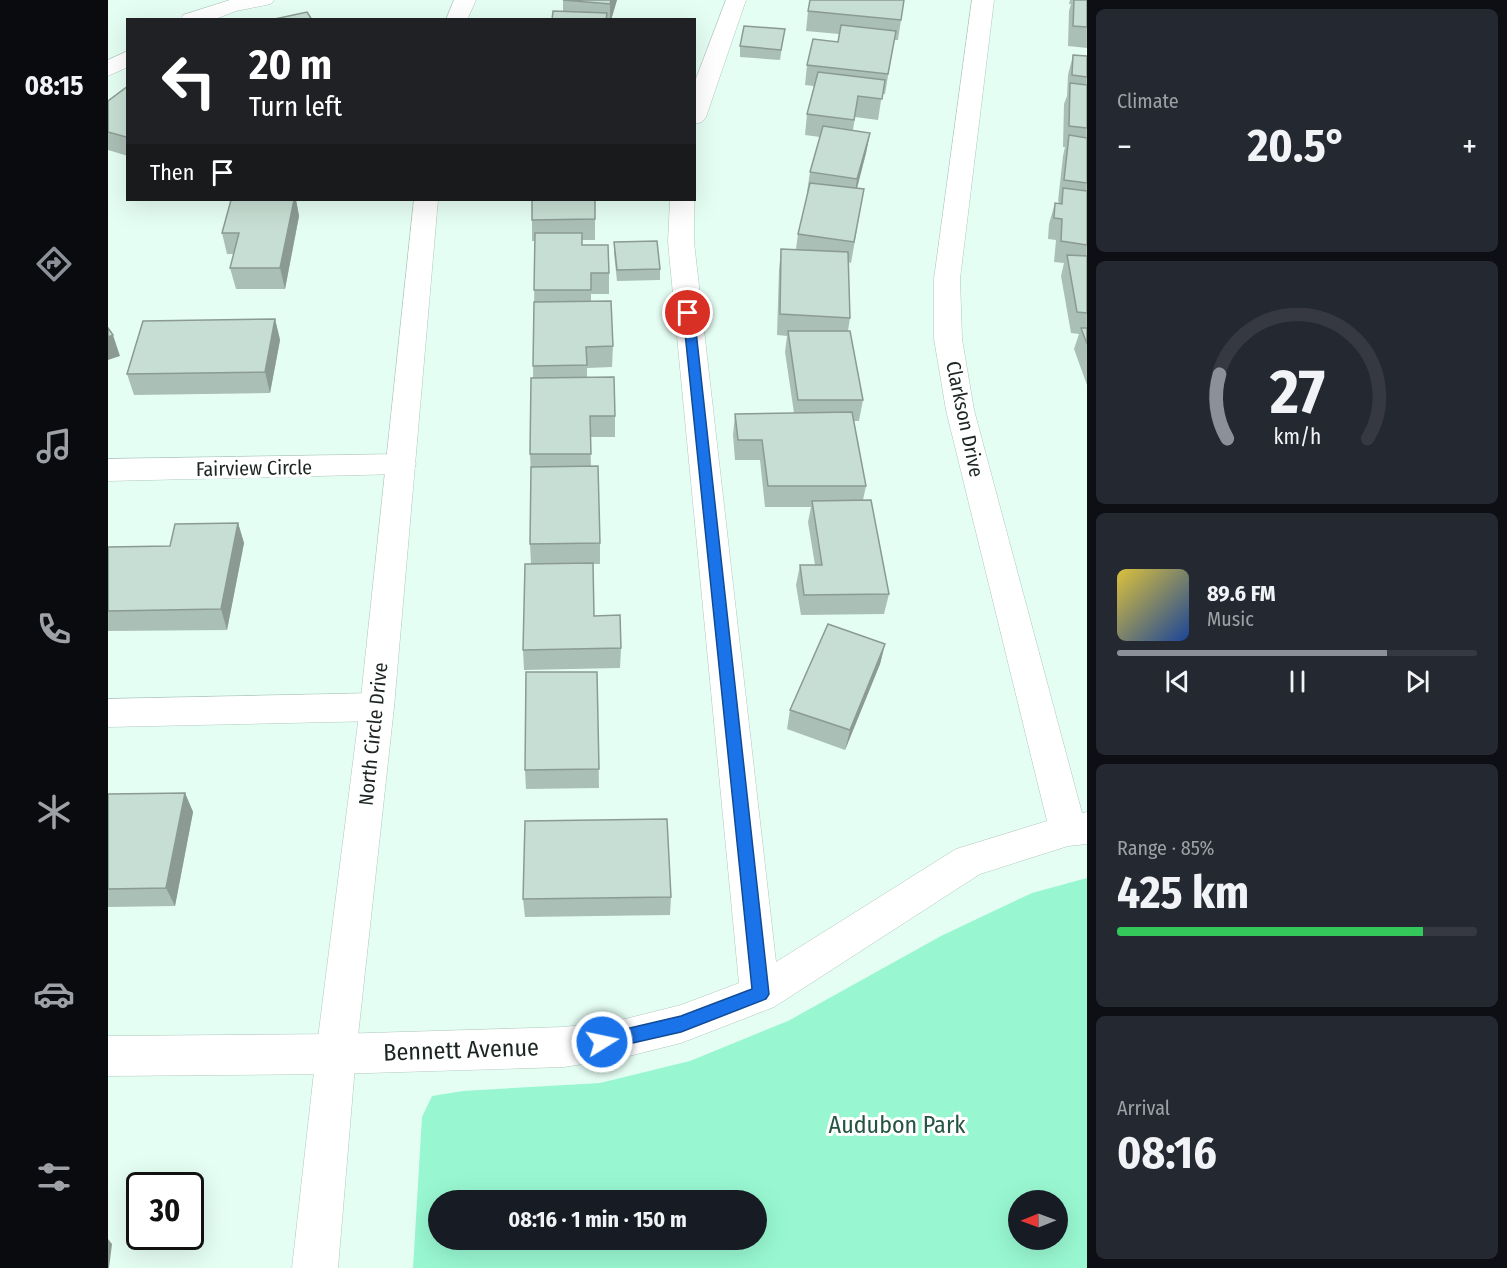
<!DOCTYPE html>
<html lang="en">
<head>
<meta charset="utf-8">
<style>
	body { margin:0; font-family:"Fira Sans Condensed",sans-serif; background:#242831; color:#f1f3f6; height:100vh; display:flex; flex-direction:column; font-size:22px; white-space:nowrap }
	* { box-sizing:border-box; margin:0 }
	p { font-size:20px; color:#9ea1a6 }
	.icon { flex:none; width:33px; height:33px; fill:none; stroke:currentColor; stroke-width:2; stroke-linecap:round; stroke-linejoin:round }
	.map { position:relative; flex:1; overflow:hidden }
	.panel { display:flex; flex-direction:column; gap:9px; padding:9px; background:#0d0f14; width:420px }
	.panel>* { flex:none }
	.top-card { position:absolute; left:18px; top:18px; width:570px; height:183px; border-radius:0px; box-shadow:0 6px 24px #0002; background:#202124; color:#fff; overflow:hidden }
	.needle { width:39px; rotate:269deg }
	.tools { position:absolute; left:900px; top:1190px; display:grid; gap:12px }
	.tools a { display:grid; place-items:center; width:60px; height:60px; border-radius:50%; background:#171b24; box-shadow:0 6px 24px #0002; font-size:30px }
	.speed { position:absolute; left:18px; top:1172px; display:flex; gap:12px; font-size:30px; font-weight:700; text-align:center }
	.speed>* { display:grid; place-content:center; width:78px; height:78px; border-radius:50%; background:#171b24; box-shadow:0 6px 24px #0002; line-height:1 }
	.speed .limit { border:3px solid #111; border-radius:9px; background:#fff; color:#111 }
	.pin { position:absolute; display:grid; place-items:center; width:51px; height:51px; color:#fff; margin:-26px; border:3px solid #fff; border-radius:50%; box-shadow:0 2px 6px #0007 }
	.me { position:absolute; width:66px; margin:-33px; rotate:80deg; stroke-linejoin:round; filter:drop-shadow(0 0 4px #0008) }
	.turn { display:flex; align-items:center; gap:21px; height:126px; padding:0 24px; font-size:27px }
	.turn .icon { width:78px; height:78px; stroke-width:2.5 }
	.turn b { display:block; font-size:42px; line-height:51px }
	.then { display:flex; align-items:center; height:57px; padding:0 24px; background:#0003; gap:12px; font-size:22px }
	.big { font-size:45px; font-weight:700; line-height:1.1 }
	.panel .tile { flex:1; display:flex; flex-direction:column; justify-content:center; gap:9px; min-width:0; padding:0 21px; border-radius:9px; background:#242831 }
	.panel .dial { align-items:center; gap:0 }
	.dial svg { height:156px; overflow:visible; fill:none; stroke:#363941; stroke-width:7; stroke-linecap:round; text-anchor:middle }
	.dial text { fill:#f1f3f6; stroke:none }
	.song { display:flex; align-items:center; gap:18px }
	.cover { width:72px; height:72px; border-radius:9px; background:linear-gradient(135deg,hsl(50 70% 55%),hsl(220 70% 35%)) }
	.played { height:6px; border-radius:3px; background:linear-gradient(90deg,#8c9099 75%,#363941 75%) }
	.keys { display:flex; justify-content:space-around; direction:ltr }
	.heat { display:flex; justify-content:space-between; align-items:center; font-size:33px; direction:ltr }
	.charge { height:9px; border-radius:4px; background:linear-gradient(90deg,#34c759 85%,#363941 0) }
	.trip { position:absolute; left:320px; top:1190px; width:339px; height:60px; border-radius:30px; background:#171b24; box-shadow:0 6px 24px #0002; font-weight:700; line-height:60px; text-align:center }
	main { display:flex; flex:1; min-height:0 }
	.tab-bar { display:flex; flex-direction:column; width:108px; justify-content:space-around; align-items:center; background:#090b0e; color:#9ea1a6 }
	.tab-bar .icon { width:42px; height:42px }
	.tab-bar .active { color:#8c9099 }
	.tab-bar b { font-size:27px; color:#f1f3f6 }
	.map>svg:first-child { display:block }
	.green { fill:#98f7d1; fill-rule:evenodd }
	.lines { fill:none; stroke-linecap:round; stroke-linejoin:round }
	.minor-casing { stroke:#b0c7bd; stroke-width:1 }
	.major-casing { stroke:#b0c7bd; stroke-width:1 }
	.minor { fill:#fff; fill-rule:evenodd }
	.major { fill:#fff; fill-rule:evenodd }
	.wall { fill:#aabfb5 }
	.shaded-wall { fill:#8b9b94 }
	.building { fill:#c6ded3; stroke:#8b9b94; stroke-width:1.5 }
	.route { fill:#1a73e8; stroke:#114b97; stroke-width:1.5 }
	.labels { text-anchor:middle; stroke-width:6; stroke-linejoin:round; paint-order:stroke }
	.street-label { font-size:20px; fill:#1c2521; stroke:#fff }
	.near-street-label { font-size:24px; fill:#1c2521; stroke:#fff }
	.near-park-label { font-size:24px; fill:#265442; stroke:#fff }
</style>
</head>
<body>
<main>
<nav class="tab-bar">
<b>08:15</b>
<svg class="icon active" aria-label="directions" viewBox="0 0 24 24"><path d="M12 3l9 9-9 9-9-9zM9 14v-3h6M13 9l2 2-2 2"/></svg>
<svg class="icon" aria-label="music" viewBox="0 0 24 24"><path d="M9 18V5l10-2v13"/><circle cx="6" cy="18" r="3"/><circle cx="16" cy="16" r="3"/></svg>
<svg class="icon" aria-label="phone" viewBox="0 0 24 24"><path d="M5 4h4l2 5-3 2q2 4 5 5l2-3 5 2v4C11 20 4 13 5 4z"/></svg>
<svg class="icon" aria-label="climate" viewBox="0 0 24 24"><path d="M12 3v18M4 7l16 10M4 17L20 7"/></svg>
<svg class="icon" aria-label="car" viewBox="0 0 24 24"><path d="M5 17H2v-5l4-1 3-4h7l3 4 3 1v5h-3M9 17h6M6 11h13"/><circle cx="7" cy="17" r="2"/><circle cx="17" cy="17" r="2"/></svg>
<svg class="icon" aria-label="filters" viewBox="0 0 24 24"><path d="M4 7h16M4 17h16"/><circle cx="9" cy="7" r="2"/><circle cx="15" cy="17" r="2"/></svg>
</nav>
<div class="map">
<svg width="979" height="1268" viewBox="0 0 979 1268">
	<rect width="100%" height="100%" fill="#e5fef3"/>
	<path class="green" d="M 979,878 L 979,1268 L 305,1268 L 314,1117 L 324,1096 L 355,1091 L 492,1083 L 582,1061 L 680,1021 L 833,936 L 924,893 ZM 330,1200 L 648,1200 L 648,1239 L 330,1239 ZM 910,1200 L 950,1200 L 950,1239 L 910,1239 Z"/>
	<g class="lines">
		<defs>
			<g id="minor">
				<path d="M 122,0 L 166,0 L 163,4 L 128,11 L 105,20 L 73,20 L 75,15 Z"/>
				<path d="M 618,0 L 638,0 L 598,117 L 594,122 L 586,124 L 586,84 Z"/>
				<path d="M 864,0 L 886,0 L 852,279 L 854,339 L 866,410 L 974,813 L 979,812 L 979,844 L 960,846 L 872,874 L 666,1007 L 573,1043 L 513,1058 L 456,1067 L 228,1074 L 0,1076 L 0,1036 L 228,1034 L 456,1027 L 513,1020 L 573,1005 L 631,983 L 560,242 L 562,200 L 586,200 L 586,242 L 668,962 L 848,849 L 939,821 L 838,410 L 826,339 L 826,279 Z"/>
				<path d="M 20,51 L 20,67 L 0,76 L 0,60 Z"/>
				<path d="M 293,454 L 304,457 L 308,464 L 304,471 L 293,474 L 0,481 L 0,459 Z"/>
				<path d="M 269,693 L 281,697 L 286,707 L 281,717 L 269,721 L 0,727 L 0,699 Z"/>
			</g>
			<g id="major">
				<path d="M 346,0 L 368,0 L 359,20 L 338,20 Z"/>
				<path d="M 306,200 L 330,200 L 286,707 L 248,1054 L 230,1268 L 184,1268 L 208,1054 L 252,707 Z"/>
			</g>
		</defs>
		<use href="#minor" class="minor-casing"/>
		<use href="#major" class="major-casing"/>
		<use href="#minor" class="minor"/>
		<use href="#major" class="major"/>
	</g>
	<g class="wall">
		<path d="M 455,0 L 509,0 L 503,20 L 444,20 L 455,11 Z"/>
		<path d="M 962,0 L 979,0 L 979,48 L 960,46 L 961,11 L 963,4 L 961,4 Z"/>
		<path d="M 700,11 L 793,20 L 790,40 L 786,40 L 777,94 L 774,94 L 770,120 L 747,117 L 745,130 L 762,133 L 758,153 L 749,189 L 756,189 L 743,263 L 740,262 L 742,318 L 740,331 L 755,400 L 751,421 L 746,421 L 758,486 L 755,500 L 781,594 L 776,614 L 693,615 L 688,585 L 692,565 L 707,565 L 700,522 L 703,507 L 657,507 L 652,460 L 627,460 L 625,435 L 627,414 L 686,413 L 677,352 L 679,336 L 669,335 L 671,270 L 673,249 L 688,249 L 690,234 L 700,192 L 699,192 L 702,172 L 712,137 L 697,135 L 699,114 L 706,86 L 697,85 L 699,65 L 730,42 L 731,34 L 698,31 Z"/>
		<path d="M 675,40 L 672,60 L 632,57 L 632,46 Z"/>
		<path d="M 965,55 L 979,56 L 979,385 L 966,349 L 971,334 L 963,333 L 953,276 L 956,263 L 946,262 L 948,240 L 940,239 L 941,224 L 947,203 L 950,203 L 951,201 L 950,201 L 955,156 L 957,147 L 955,147 L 956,104 L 959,96 L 960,75 Z"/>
		<path d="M 20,86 L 20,156 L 0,150 L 0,101 Z"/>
		<path d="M 123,200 L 188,200 L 191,216 L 177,289 L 128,289 L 122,268 L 126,254 L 119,254 L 114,233 Z"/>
		<path d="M 487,219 L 487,240 L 474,240 L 474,245 L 501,273 L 501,294 L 483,294 L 483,302 L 505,346 L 504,367 L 479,368 L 479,377 L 507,416 L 507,437 L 482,437 L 483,466 L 492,543 L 492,564 L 485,564 L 486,616 L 513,648 L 512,668 L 416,670 L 415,650 L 423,564 L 422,544 L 423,475 L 422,454 L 425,378 L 427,241 L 424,241 L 424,220 Z"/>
		<path d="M 506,242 L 552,269 L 552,280 L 509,281 L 506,253 Z"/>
		<path d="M 167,319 L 172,340 L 162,393 L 26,395 L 19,374 Z"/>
		<path d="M 130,523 L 136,543 L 119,630 L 0,631 L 0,547 L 62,546 Z"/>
		<path d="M 777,644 L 772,664 L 737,750 L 679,729 L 682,710 Z"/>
		<path d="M 489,672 L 491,788 L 418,789 L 417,770 Z"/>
		<path d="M 77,793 L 85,812 L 67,906 L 0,907 L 0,794 Z"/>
		<path d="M 563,897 L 562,915 L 417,917 L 415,899 Z"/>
	</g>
	<g class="shaded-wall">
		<path d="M 503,0 L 509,0 L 503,20 L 502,20 L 502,4 Z"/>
		<path d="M 762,133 L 758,153 L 746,199 L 749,179 Z"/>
		<path d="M 186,200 L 188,200 L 191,216 L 177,289 L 172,268 Z"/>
		<path d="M 167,319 L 172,340 L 162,393 L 157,372 Z"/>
		<path d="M 5,335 L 12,356 L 0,360 L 0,337 Z"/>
		<path d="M 130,523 L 136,543 L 119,630 L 113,609 Z"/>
		<path d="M 777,644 L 772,664 L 737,750 L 742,730 Z"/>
		<path d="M 77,793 L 85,812 L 67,906 L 58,888 Z"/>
		<path d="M 0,1239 L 4,1244 L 1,1268 L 0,1268 Z"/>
	</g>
	<g class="building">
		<path d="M 455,0 L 503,0 L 502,4 Z"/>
		<path d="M 702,0 L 796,0 L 793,20 L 700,11 Z"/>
		<path d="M 966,0 L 979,0 L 979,27 L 965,26 Z"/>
		<path d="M 445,11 L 499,13 L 498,20 L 444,20 Z"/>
		<path d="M 199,12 L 204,20 L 162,20 Z"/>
		<path d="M 733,25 L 788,31 L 780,74 L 699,65 L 705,39 L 730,42 Z"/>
		<path d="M 636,26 L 677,29 L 673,50 L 632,46 Z"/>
		<path d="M 965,55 L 979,56 L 979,77 L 964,75 Z"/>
		<path d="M 710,72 L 777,80 L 774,99 L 750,96 L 746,120 L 699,114 Z"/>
		<path d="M 962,83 L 979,85 L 979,128 L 961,126 Z"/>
		<path d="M 20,86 L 20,135 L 18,137 L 0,132 L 0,101 Z"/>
		<path d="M 715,126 L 762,133 L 749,179 L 702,172 Z"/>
		<path d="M 961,135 L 979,138 L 979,183 L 956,180 Z"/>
		<path d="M 702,183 L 756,189 L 746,242 L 690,234 Z"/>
		<path d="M 955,188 L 979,191 L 979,245 L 953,241 L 954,219 L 946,218 L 947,203 L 954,204 Z"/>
		<path d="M 123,200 L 186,200 L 172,268 L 122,268 L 131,233 L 114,233 Z"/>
		<path d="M 424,200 L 487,200 L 487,219 L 424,220 Z"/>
		<path d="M 427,233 L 474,233 L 474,245 L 500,245 L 501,273 L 483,273 L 483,290 L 426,290 Z"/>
		<path d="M 549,241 L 552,269 L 509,270 L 506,242 Z"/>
		<path d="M 673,249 L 740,252 L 742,318 L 672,314 Z"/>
		<path d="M 959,255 L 979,256 L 979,313 L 969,312 Z"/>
		<path d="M 503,301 L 505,346 L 478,347 L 479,365 L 425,366 L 426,302 Z"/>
		<path d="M 167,319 L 157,372 L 19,374 L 35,321 Z"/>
		<path d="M 0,328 L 5,335 L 0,337 Z"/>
		<path d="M 973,328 L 979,328 L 979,344 Z"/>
		<path d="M 680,331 L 742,331 L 755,400 L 690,400 Z"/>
		<path d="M 506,377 L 507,416 L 482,416 L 483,454 L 422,454 L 423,378 Z"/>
		<path d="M 744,412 L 758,486 L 660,486 L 654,440 L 630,440 L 627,414 Z"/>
		<path d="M 490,466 L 492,543 L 422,544 L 423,467 Z"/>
		<path d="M 763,500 L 781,594 L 696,595 L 692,565 L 714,565 L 704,501 Z"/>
		<path d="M 130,523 L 113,609 L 0,611 L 0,547 L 62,546 L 67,524 Z"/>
		<path d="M 485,563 L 486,616 L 512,615 L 513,648 L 415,650 L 417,564 Z"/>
		<path d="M 720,624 L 777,644 L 742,730 L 682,710 Z"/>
		<path d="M 418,672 L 489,672 L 491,769 L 417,770 Z"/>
		<path d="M 77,793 L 58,888 L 0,889 L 0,794 Z"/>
		<path d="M 559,819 L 563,897 L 415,899 L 417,821 Z"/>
	</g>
	<path class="route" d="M 580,309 L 586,313 L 661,994 L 658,999 L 573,1032 L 494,1050 L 488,1047 L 486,1042 L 488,1036 L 573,1016 L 644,989 L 575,313 Z"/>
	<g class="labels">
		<g class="street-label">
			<text transform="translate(857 419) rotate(78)" y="7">Clarkson Drive</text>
			<text transform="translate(146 468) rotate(-1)" y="7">Fairview Circle</text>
			<text transform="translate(265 734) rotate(-84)" y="7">North Circle Drive</text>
		</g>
		<g class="near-street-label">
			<text transform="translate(353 1050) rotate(-2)" y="8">Bennett Avenue</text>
		</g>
		<g class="near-park-label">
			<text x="789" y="1133">Audubon Park</text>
		</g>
	</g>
</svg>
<div class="tools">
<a><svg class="needle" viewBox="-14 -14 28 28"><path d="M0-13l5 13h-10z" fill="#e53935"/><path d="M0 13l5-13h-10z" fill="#9ea1a6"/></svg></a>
</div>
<div class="speed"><div class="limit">30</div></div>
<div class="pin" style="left:580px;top:313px;background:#d93025"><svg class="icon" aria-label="arrive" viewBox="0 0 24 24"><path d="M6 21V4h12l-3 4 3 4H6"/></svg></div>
<svg class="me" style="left:494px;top:1042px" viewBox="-20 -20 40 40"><circle r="17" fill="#1a73e8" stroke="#fff" stroke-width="3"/><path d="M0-11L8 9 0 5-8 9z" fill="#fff"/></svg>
<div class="trip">08:16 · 1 min · 150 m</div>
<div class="top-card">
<div class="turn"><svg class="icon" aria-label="left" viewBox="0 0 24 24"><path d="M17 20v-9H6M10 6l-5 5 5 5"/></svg><div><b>20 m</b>Turn left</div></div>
<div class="then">Then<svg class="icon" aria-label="arrive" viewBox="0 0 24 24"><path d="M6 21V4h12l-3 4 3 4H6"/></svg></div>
</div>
</div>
<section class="panel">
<div class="tile"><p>Climate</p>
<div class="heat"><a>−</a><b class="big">20.5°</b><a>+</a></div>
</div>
<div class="tile dial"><svg viewBox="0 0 100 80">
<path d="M14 69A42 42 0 1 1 86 69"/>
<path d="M14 69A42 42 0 0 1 10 36" stroke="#8c9099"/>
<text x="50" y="56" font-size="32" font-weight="700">27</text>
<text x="50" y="72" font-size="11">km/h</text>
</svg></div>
<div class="tile">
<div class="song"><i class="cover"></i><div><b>89.6 FM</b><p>Music</p></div></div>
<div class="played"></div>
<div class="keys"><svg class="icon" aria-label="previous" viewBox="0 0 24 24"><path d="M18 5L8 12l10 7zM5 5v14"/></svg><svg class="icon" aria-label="pause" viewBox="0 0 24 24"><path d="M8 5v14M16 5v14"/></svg><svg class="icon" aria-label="next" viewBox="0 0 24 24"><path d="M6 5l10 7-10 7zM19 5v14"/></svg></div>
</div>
<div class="tile"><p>Range · 85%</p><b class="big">425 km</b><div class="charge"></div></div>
<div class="tile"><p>Arrival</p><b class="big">08:16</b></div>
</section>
</main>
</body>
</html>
